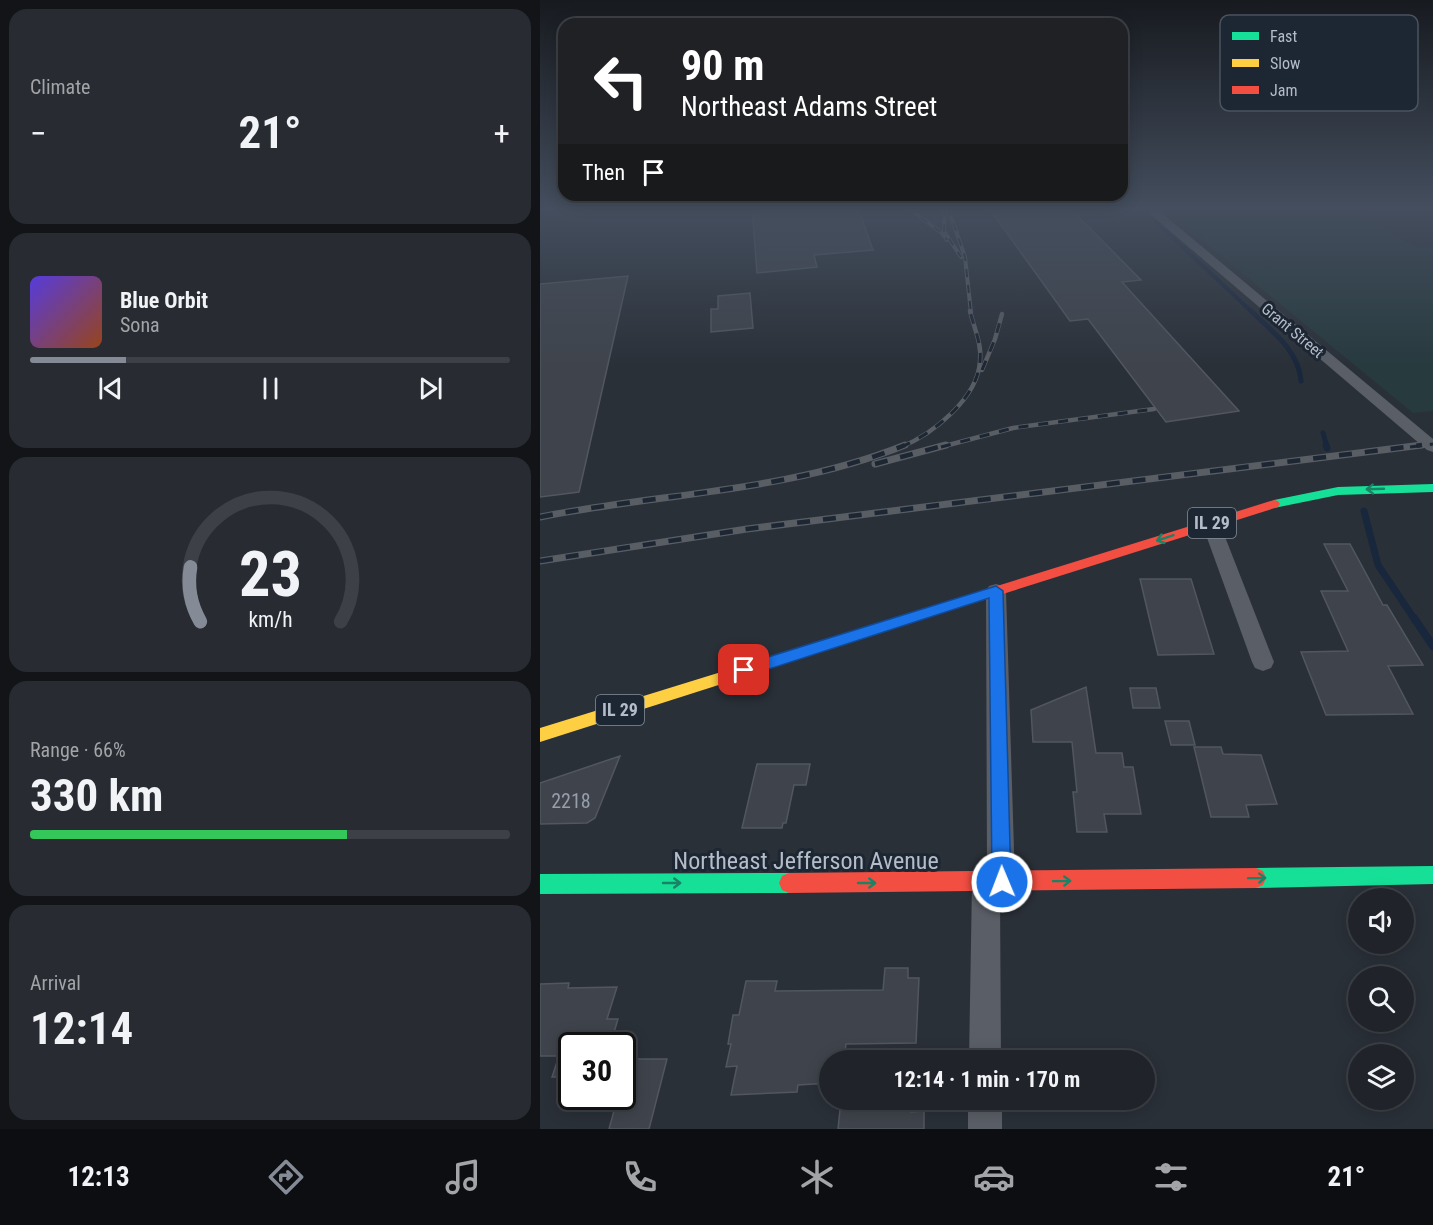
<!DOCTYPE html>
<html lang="en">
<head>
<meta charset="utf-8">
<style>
	body { margin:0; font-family:"Roboto Condensed",sans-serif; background:#282c32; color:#f1f3f6; height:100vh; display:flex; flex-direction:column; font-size:22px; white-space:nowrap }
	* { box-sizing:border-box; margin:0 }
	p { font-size:20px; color:#a2a4a8 }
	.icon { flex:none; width:33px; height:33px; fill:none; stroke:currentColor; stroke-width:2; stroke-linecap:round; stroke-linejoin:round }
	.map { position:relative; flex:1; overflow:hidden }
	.sheet { display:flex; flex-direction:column; gap:9px; padding:9px; background:#121417; width:540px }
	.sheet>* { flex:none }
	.top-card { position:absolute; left:18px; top:18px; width:570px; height:183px; border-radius:18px; box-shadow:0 3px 15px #0003,0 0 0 2px #3d4147; background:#202124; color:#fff; overflow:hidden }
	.tools { position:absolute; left:808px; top:888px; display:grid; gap:12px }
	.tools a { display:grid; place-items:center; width:66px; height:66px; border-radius:50%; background:#20242a; box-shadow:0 3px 15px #0003,0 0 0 2px #3d4147; font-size:30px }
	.speed { position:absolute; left:18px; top:1032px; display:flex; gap:12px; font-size:30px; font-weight:700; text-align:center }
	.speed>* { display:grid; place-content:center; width:78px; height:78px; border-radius:50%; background:#20242a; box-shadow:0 3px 15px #0003,0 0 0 2px #3d4147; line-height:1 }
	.speed .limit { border:3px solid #111; border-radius:9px; background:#fff; color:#111 }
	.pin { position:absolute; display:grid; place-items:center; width:51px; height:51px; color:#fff; margin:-26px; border-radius:12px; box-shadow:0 3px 9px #0006 }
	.me { position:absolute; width:66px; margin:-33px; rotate:359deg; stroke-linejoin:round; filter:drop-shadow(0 0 4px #0008) }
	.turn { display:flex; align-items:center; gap:21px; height:126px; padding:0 24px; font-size:27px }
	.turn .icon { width:78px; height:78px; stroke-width:2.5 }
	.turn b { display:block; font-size:42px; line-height:51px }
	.then { display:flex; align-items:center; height:57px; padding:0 24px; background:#0003; gap:12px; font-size:22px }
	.big { font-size:45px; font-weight:700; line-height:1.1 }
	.sheet .tile { flex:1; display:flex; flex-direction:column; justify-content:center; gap:9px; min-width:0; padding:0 21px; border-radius:18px; background:#282c32 }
	.sheet .dial { align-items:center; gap:0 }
	.dial svg { height:156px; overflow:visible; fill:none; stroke:#3d4147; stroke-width:7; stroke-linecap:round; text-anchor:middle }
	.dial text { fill:#f1f3f6; stroke:none }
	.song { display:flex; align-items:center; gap:18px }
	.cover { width:72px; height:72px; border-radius:9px; background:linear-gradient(135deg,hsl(250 70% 55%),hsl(20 70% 35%)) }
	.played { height:6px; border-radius:3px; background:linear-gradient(90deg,#848b96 20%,#3d4147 20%) }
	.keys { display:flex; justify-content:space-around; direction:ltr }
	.heat { display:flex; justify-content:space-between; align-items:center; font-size:33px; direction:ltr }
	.charge { height:9px; border-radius:4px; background:linear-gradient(90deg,#34c759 66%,#3d4147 0) }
	.trip { position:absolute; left:279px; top:1050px; width:336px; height:60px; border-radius:30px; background:#20242a; box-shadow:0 3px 15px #0003,0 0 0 2px #3d4147; font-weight:700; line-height:60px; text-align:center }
	.menu { display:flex; height:96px; justify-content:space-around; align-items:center; background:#0d0e11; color:#a2a4a8 }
	.menu .icon { width:42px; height:42px }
	.menu .current { color:#848b96 }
	.menu b { font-size:27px; color:#f1f3f6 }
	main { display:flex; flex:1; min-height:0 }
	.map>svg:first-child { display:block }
	.green { fill:#273a3e }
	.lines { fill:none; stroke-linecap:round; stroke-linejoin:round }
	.stream-far3 { stroke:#19273c; stroke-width:4 }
	.stream-far2 { stroke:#19273c; stroke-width:5 }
	.stream-far1 { stroke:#19273c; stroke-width:7 }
	.stream { stroke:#19273c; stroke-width:8 }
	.building { fill:#3f444c; stroke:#52575f; stroke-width:1.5 }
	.street { fill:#5a5e66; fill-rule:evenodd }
	.fast { fill:#16e098; fill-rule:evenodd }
	.slow { fill:#ffcf43; fill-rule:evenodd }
	.jam { fill:#f24e42; fill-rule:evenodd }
	.rail-far2-casing { stroke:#595d64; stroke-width:4 }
	.rail-far1-casing { stroke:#595d64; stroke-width:4.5 }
	.rail-casing { stroke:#595d64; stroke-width:7 }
	.rail-far2 { stroke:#1d2633; stroke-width:2; stroke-dasharray:8; stroke-linecap:butt }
	.rail-far1 { stroke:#1d2633; stroke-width:3; stroke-dasharray:10; stroke-linecap:butt }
	.rail { stroke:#1d2633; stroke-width:4.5; stroke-dasharray:13; stroke-linecap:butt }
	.oneway { stroke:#1a8366 }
	.route { fill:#1a73e8; stroke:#114b97; stroke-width:1.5 }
	.labels { text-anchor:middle; stroke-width:6; stroke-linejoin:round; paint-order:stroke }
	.far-street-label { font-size:16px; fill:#b4bcc9; stroke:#1d2633 }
	.shield { fill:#1d2633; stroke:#878f9c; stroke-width:1.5 }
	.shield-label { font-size:18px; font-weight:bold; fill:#b4bcc9 }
	.near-number-label { font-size:20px; fill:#979eaa }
	.near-street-label { font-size:24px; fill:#b4bcc9; stroke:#1d2633 }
	.key { fill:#1d2633; stroke:#4a5360; stroke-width:1.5 }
	.key-label { font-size:16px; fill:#b4bcc9 }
</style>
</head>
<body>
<main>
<section class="sheet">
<div class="tile"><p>Climate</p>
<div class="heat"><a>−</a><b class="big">21°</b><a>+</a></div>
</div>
<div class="tile">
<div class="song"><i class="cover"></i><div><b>Blue Orbit</b><p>Sona</p></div></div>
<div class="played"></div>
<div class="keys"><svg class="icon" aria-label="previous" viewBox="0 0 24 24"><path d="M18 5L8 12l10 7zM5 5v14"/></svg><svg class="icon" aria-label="pause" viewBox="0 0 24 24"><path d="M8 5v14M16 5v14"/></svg><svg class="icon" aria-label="next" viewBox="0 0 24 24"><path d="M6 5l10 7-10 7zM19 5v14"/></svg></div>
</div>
<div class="tile dial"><svg viewBox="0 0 100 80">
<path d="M14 69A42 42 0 1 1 86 69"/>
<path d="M14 69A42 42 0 0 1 9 41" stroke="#848b96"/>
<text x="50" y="56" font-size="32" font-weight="700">23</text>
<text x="50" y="72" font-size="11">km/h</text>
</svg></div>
<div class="tile"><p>Range · 66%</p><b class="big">330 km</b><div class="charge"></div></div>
<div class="tile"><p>Arrival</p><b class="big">12:14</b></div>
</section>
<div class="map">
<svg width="893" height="1129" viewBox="0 0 893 1129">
	<rect width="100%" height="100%" fill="#2a3038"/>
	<path class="green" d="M 632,208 L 828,208 L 830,213 L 820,215 L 878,248 L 888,247 L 893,250 L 893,411 L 873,413 L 632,215 Z"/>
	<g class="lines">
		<path class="stream-far3" d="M 616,222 L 713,313"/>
		<g class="stream-far2">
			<path d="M 711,311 C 732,331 759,351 761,381"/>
			<path d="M 783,433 L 787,447"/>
		</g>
		<g class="stream-far1">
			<path d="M 786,445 L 787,448"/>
			<path d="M 824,511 L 838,565 L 875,620"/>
		</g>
		<path class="stream" d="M 874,618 L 893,646"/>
	</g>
	<g class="building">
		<path d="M 212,208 L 318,208 L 333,250 L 274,255 L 277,267 L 217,273 Z"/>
		<path d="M 449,208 L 530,208 L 601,280 L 582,282 L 699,411 L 626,422 L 548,319 L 530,321 Z"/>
		<path d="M 88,276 L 39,492 L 0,497 L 0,284 Z"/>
		<path d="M 210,293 L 213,328 L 171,332 L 171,309 L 178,309 L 178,296 Z"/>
		<path d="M 784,544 L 810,544 L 843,605 L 847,605 L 883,665 L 848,666 L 873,714 L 786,715 L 761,652 L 808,651 L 781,591 L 808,591 Z"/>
		<path d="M 600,579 L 651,579 L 674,654 L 618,655 Z"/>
		<path d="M 546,687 L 556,753 L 582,753 L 584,767 L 593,767 L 601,814 L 564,814 L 567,832 L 537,832 L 533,792 L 537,792 L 532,742 L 493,742 L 491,710 Z"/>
		<path d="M 590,688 L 616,688 L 620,708 L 593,708 Z"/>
		<path d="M 625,721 L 649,721 L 655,745 L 631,745 Z"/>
		<path d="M 654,747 L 681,747 L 683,754 L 721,755 L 737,804 L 706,805 L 709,817 L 671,817 Z"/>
		<path d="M 80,756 L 55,818 L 47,823 L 0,824 L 0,783 Z"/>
		<path d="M 217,764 L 270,764 L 266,785 L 254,785 L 246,823 L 243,823 L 242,828 L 202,828 Z"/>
		<path d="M 345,968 L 368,968 L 368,978 L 379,978 L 376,1043 L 306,1044 L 304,1060 L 290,1060 L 290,1083 L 258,1085 L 257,1092 L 191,1095 L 197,1066 L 186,1067 L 191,1044 L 188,1044 L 193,1015 L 199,1015 L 206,981 L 237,981 L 235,991 L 343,990 Z"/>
		<path d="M 29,983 L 28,988 L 77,987 L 67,1019 L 78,1019 L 70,1046 L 32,1046 L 32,1077 L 12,1077 L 19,1056 L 0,1056 L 0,984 Z"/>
		<path d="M 89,1059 L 127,1059 L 109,1129 L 69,1129 L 78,1096 L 82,1096 L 82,1081 Z"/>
		<path d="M 301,1100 L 372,1100 L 371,1112 L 384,1111 L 384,1129 L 298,1129 Z"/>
	</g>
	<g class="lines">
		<g class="street">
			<path d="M 610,210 L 618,210 L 893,439 L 893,452 L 887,450 L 610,214 Z"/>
			<path d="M 671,518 L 678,520 L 680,524 L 734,662 L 731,668 L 723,671 L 715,668 L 712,662 L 662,524 L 664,520 Z"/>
			<path d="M 456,584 L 463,586 L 466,591 L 475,882 L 471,892 L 460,895 L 461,1060 L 429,1060 L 432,883 L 436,873 L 447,870 L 446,591 L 449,586 Z"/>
			<rect x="428" y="1100" width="34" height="29"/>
		</g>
		<g class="fast">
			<path d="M 893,484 L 893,492 L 798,495 L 734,508 L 728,504 L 734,500 L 798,487 Z"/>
			<path d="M 893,866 L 893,884 L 716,888 L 709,885 L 706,878 L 709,871 L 716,868 Z"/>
			<path d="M 249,873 L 256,876 L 259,883 L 256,890 L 249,893 L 0,894 L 0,874 Z"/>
		</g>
		<path class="slow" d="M 336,624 L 341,625 L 343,629 L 341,633 L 0,742 L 0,728 Z"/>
		<g class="jam">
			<path d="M 734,500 L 738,501 L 740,504 L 738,507 L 336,634 L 331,633 L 329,629 L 331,625 Z"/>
			<path d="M 716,868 L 723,871 L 726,878 L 723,885 L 716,888 L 249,893 L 242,890 L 239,883 L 242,876 L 249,873 Z"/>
		</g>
		<defs>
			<g id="rail-far2">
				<path d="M 368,208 L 402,233 L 407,240"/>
				<path d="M 405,208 L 404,231 L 421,257"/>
				<path d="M 408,208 L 425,257 L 431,313"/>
			</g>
			<g id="rail-far1">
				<path d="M 442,370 L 455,339 L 462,314"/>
				<path d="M 361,447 C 393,434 438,398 440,361 C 442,344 434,328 430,311"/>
				<path d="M 401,447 L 473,428 L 614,409"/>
				<path d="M 870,447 L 893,444"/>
			</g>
			<g id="rail">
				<path d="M 335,464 L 406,445"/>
				<path d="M 0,517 C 121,493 249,492 365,445"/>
				<path d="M 0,561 L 207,529 L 882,445"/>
			</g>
		</defs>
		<use href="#rail-far2" class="rail-far2-casing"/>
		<use href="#rail-far1" class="rail-far1-casing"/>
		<use href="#rail" class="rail-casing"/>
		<use href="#rail-far2" class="rail-far2"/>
		<use href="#rail-far1" class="rail-far1"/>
		<use href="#rail" class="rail"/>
	</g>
	<defs><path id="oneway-shaft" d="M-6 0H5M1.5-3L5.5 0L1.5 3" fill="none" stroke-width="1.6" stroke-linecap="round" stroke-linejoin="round" transform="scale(1.5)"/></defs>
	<g class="oneway">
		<use href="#oneway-shaft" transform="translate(835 489) rotate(178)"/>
		<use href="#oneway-shaft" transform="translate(625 538) rotate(162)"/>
		<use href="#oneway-shaft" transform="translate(717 878) rotate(-1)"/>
		<use href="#oneway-shaft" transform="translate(522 881) rotate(-1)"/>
		<use href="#oneway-shaft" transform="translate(132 883)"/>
		<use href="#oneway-shaft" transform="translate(327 883)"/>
	</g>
	<linearGradient id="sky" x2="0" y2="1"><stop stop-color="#171a1f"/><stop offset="0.57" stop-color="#444e5e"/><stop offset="1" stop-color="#444e5e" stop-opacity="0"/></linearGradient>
	<rect width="893" height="366" fill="url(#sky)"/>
	<path class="route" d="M 456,586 L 463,591 L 471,882 L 469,889 L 462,892 L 455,889 L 452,882 L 449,598 L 204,677 L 199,675 L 197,670 L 199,666 Z"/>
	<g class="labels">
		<g class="far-street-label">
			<text transform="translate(753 330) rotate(40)" y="6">Grant Street</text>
		</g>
		<g class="shield">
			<rect x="648" y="508" width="48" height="30" rx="4.5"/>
			<rect x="56" y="695" width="48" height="30" rx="4.5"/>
		</g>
		<g class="shield-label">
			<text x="672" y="529">IL 29</text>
			<text x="80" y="716">IL 29</text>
		</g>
		<g class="near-number-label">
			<text x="31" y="808">2218</text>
		</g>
		<g class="near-street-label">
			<text x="266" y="869">Northeast Jefferson Avenue</text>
		</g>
	</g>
	<rect x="680" y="15" width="198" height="96" rx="9" class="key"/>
	<rect x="692" y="32" width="27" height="8" fill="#16e098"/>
	<rect x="692" y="59" width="27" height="8" fill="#ffcf43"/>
	<rect x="692" y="86" width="27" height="8" fill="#f24e42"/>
	<g class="key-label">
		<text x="730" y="42">Fast</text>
		<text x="730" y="69">Slow</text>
		<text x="730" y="96">Jam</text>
	</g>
</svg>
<div class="tools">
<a><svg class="icon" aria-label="sound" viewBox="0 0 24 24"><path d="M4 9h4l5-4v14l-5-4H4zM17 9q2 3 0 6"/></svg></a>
<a><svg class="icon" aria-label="search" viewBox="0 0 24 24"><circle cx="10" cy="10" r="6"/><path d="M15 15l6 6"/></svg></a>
<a><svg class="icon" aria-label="layers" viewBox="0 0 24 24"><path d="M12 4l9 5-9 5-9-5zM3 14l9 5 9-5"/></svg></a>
</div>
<div class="speed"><div class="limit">30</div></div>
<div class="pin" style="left:204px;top:670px;background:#d93025"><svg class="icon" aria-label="arrive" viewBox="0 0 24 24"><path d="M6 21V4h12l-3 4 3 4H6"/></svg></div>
<svg class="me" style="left:462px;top:882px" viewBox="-20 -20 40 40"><circle r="17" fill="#1a73e8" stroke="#fff" stroke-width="3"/><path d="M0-11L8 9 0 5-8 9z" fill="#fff"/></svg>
<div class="trip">12:14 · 1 min · 170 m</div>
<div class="top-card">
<div class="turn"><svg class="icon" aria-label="left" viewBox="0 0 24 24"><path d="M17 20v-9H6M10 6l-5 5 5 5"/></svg><div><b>90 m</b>Northeast Adams Street</div></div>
<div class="then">Then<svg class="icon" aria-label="arrive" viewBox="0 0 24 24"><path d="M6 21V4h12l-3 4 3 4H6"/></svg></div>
</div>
</div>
</main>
<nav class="menu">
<b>12:13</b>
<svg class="icon current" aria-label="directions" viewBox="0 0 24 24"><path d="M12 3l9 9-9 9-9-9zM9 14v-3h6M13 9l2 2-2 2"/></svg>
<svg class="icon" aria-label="music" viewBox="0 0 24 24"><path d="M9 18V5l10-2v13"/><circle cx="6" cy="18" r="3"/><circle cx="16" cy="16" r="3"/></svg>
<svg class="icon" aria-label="phone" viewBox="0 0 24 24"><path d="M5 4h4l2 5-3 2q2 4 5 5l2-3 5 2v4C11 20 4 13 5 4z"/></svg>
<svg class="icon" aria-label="climate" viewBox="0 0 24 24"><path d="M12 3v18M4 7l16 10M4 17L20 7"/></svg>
<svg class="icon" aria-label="car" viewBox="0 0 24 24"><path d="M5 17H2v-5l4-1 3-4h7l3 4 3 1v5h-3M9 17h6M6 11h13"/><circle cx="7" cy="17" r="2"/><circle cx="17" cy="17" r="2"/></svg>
<svg class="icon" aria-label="filters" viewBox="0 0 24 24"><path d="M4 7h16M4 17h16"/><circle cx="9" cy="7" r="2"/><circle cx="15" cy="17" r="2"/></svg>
<b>21°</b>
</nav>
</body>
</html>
